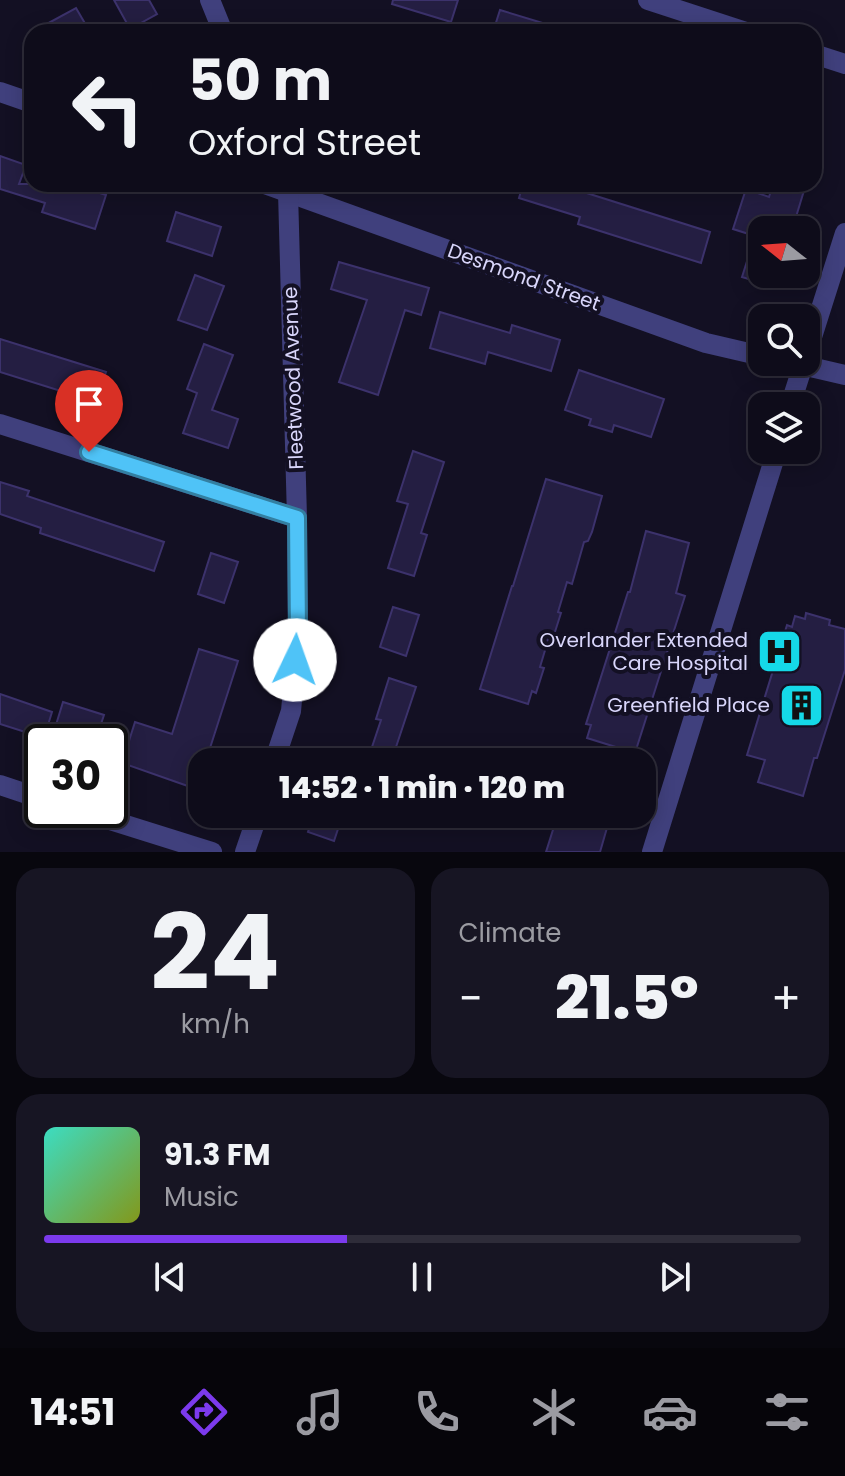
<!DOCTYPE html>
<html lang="en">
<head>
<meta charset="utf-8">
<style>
	body { margin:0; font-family:Poppins,sans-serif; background:#171523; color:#f1f3f6; height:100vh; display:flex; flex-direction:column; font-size:30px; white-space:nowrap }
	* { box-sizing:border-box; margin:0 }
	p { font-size:26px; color:#9b9ba2 }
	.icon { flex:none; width:44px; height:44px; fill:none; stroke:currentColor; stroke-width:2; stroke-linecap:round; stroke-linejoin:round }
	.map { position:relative; height:852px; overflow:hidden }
	.drawer { display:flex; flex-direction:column; gap:16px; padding:16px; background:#08070e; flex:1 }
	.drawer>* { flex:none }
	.top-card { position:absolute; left:24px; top:24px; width:798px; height:168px; border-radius:24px; box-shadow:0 4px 20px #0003,0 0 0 2px #2e2c39; background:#0e0c1a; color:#f1f3f6; overflow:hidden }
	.needle { width:52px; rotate:287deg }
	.buttons { position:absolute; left:748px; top:216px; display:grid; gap:16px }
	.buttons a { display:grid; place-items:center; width:72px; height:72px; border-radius:16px; background:#0e0c1a; box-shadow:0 4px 20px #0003,0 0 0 2px #2e2c39; font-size:40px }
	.speed { position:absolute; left:24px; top:724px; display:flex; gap:16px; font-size:40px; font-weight:700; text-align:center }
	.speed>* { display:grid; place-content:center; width:104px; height:104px; border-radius:50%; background:#0e0c1a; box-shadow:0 4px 20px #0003,0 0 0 2px #2e2c39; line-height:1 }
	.speed .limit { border:4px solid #111; border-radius:12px; background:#fff; color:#111 }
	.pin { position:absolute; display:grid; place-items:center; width:68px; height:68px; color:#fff; margin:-82px -34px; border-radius:50% 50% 50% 0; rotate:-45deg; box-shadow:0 0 8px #0007 }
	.pin .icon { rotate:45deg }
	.me { position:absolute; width:88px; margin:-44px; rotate:3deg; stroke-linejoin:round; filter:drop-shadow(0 0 6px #0008) }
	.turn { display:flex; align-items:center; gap:28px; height:168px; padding:0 32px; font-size:36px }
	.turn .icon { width:104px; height:104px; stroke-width:2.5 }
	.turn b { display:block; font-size:56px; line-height:68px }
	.big { font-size:60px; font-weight:800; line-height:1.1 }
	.drawer .tile { flex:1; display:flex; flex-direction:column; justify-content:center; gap:12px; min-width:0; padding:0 28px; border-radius:24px; background:#171523 }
	.drawer .dial { align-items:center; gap:0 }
	.dial b { font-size:104px; line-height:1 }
	.song { display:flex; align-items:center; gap:24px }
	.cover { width:96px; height:96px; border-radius:12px; background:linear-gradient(135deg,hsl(170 70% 55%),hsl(70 70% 35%)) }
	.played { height:8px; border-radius:4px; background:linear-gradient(90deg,#7c3aed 40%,#2e2c39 40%) }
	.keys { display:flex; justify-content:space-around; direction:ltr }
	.heat { display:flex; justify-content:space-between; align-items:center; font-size:44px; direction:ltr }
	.drawer .tiles { flex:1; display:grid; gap:16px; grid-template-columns:1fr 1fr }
	.tile:last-child { grid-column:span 2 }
	.trip { position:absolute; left:188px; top:748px; width:468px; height:80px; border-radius:24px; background:#0e0c1a; box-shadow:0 4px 20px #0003,0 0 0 2px #2e2c39; font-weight:800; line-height:80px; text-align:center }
	.menu { display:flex; height:128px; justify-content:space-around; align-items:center; background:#06050a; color:#9b9ba2 }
	.menu .icon { width:56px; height:56px }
	.menu .selected { color:#7c3aed }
	.menu b { font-size:36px; color:#f1f3f6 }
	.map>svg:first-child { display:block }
	.building { fill:#241e42; stroke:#3c326c; stroke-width:2 }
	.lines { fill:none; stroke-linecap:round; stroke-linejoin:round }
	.minor { stroke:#40407d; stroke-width:20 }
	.route-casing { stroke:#337fa1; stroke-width:20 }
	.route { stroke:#4fc3f7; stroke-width:14 }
	.labels { text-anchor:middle; stroke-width:8; stroke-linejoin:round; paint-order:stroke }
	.street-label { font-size:20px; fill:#d9d6fb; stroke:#131023 }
	.poi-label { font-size:20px; fill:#d9d6fb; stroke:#131023; text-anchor:end }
</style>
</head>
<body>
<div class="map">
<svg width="845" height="852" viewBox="0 0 845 852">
	<rect width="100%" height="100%" fill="#131023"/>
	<g class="building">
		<path d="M 114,0 L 149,0 L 157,14 L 130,29 Z"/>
		<path d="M 393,0 L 458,0 L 451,22 L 392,4 Z"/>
		<path d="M 76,8 L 90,32 L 32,32 Z"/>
		<path d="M 500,10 L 559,28 L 558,32 L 493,32 Z"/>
		<path d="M 0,156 L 26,165 L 19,184 L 72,184 L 106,195 L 95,229 L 42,212 L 45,203 L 0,189 Z"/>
		<path d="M 523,184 L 575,184 L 574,189 L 710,232 L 701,263 L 578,224 L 580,217 L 519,198 Z"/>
		<path d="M 773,184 L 806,184 L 792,230 L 762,230 L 762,283 L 742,277 L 755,236 L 733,229 L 746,189 L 769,197 Z"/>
		<path d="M 176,212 L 221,227 L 212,256 L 167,241 Z"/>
		<path d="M 339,262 L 429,288 L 421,315 L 405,310 L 378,395 L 339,382 L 367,300 L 331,289 Z"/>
		<path d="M 195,275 L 224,286 L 207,330 L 178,320 Z"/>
		<path d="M 440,312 L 510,333 L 512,325 L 560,340 L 551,371 L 488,352 L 485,364 L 430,348 Z"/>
		<path d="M 0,339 L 106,372 L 96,402 L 0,372 Z"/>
		<path d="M 204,344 L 233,355 L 212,410 L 238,419 L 228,448 L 183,433 L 197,393 L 187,389 Z"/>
		<path d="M 579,370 L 664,399 L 651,437 L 614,425 L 612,432 L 589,425 L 591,419 L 565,410 Z"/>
		<path d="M 413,451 L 444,462 L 421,533 L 427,535 L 414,576 L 388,568 L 408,504 L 397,501 Z"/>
		<path d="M 546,479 L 602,496 L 592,532 L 588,541 L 584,542 L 572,584 L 567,582 L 558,612 L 561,613 L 553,638 L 549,637 L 540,667 L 544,668 L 536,693 L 532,691 L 528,704 L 480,689 L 512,586 L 513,586 Z"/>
		<path d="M 0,482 L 29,491 L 27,496 L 164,542 L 154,571 L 40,533 L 41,528 L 0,514 Z"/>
		<path d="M 646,531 L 689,543 L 676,593 L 685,596 L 635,753 L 587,738 L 591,725 L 586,724 L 628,592 L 630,592 Z"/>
		<path d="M 211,553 L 238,562 L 224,603 L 198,594 Z"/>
		<path d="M 393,607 L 419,615 L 406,656 L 380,647 Z"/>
		<path d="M 806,613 L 830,620 L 829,625 L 845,629 L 845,670 L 817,758 L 814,758 L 803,796 L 758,782 L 765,760 L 747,755 L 787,625 L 792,627 L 795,616 L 805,619 Z"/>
		<path d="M 199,649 L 238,661 L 210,748 L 213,749 L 208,762 L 202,762 L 202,791 L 122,763 L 135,722 L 172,734 Z"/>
		<path d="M 389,678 L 416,687 L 391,762 L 367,762 L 381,720 L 376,719 Z"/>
		<path d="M 0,694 L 52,712 L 44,738 L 0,724 Z"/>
		<path d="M 63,702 L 104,715 L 95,742 L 55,728 Z"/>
		<path d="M 314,814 L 343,814 L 334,841 L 308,832 Z"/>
		<path d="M 565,814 L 611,814 L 600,852 L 546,852 L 557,817 L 563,819 Z"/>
	</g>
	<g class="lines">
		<g class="minor">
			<path d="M 210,0 L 223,32"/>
			<path d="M 648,0 L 746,32"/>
			<path d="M 814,54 L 845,64"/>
			<path d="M 0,92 L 32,103"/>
			<path d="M 265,184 L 706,343 L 762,356"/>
			<path d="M 806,356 L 845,233"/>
			<path d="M 789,362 L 845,375"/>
			<path d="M 790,406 L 804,362"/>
			<path d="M 0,424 L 297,518"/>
			<path d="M 274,762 L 291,711 L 298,635 L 297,518 L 288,192 L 284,184"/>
			<path d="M 0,785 L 42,799"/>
			<path d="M 78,810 L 212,852"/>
			<path d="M 245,852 L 258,814"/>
			<path d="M 652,852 L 777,450"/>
		</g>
	</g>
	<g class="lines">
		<defs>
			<path id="route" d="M 89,452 L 297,518 L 298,635 L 295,660"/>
		</defs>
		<use href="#route" class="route-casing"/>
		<use href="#route" class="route"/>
	</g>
	<defs>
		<symbol id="hospital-square" viewBox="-11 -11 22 22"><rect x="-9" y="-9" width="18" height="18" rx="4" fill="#15d9e8" stroke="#131023"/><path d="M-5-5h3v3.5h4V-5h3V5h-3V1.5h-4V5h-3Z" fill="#111"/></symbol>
		<symbol id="building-square" viewBox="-11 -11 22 22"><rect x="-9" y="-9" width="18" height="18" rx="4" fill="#15d9e8" stroke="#131023"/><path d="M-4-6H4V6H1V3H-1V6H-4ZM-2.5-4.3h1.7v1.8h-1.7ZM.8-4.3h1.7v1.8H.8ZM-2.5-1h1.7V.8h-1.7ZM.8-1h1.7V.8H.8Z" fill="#111"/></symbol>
	</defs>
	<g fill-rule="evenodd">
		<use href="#hospital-square" x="754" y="626" width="51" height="51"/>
		<use href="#building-square" x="776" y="680" width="51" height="51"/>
	</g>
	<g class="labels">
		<g class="street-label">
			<text transform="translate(524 277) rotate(20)" y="7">Desmond Street</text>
			<text transform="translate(293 378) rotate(-92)" y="7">Fleetwood Avenue</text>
		</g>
		<g class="poi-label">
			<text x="748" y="647">Overlander Extended<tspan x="748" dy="23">Care Hospital</tspan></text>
			<text x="770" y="712">Greenfield Place</text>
		</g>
	</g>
</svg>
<div class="buttons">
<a><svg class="needle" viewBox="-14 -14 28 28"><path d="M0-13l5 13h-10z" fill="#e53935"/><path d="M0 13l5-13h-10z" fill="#9b9ba2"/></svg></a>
<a><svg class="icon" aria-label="search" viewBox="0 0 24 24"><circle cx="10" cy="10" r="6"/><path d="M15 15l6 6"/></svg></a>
<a><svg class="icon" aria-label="layers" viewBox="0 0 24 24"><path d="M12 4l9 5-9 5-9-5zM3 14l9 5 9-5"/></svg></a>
</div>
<div class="speed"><div class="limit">30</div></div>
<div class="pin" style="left:89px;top:452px;background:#d93025"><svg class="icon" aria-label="arrive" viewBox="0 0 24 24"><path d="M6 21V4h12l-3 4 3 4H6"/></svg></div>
<svg class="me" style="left:295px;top:660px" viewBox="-20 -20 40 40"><circle r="19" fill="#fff"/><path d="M0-13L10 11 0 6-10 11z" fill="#4fc3f7"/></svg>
<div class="trip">14:52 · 1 min · 120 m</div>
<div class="top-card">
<div class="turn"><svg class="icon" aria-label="left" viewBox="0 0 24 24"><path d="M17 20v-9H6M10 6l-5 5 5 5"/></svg><div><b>50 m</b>Oxford Street</div></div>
</div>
</div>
<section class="drawer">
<div class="tiles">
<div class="tile dial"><b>24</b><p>km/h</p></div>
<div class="tile"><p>Climate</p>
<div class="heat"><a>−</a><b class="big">21.5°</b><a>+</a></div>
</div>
<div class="tile">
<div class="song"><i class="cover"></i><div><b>91.3 FM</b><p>Music</p></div></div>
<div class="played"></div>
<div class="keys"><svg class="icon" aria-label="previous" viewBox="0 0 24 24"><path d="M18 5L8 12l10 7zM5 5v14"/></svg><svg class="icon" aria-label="pause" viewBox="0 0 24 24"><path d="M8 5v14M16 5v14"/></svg><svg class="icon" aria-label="next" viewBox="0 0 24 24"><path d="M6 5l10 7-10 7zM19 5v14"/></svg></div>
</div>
</div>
</section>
<nav class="menu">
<b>14:51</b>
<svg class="icon selected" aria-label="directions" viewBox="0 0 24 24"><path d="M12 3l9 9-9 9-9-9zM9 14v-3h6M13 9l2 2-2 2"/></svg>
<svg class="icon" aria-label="music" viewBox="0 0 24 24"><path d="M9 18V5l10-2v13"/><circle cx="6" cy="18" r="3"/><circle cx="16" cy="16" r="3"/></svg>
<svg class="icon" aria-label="phone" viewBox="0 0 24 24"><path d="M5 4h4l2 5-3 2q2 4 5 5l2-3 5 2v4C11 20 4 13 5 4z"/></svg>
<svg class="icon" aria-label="climate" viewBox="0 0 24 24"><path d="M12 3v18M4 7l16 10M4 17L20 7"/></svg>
<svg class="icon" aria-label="car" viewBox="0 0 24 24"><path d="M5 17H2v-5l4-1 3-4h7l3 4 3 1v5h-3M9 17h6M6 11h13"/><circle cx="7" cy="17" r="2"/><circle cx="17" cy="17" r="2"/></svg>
<svg class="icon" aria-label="filters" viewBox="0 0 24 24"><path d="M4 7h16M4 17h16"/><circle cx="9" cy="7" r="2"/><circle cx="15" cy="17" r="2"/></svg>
</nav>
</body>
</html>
